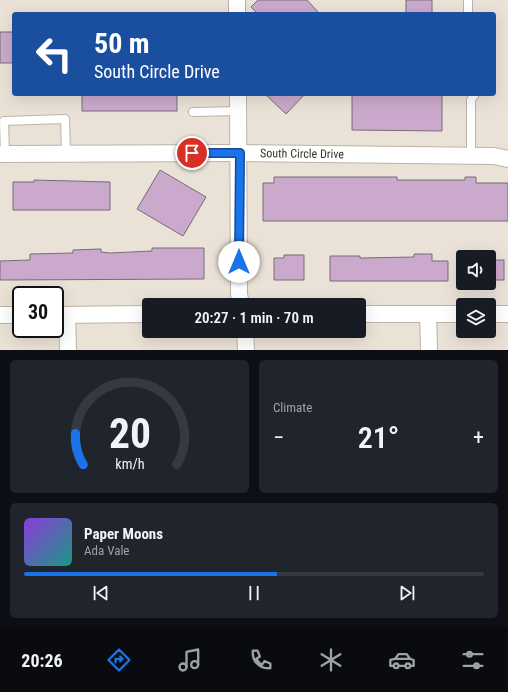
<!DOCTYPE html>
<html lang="en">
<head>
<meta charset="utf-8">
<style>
	body { margin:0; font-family:"Roboto Condensed",sans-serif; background:#20242c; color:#f1f3f6; height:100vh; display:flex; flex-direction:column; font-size:15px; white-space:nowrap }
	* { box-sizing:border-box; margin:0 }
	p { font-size:13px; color:#9ea1a6 }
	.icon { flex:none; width:22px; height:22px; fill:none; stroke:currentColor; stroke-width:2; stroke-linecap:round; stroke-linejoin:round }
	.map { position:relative; height:350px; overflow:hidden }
	.details { display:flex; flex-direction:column; gap:10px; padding:10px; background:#0d0f14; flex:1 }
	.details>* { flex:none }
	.top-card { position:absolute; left:12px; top:12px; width:484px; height:84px; border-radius:4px; box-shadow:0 4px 16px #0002; background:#1a4fa0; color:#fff; overflow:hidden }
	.buttons { position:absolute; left:456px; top:250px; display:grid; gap:8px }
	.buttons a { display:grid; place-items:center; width:40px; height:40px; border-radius:4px; background:#171b24; box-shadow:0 4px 16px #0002; font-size:20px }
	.speed { position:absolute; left:12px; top:286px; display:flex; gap:8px; font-size:20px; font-weight:700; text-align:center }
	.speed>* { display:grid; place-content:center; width:52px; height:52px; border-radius:50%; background:#171b24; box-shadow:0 4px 16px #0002; line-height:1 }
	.speed .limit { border:2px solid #111; border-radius:6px; background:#fff; color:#111 }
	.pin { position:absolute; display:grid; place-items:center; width:34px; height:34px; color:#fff; margin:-17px; border:2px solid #fff; border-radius:50%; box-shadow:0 1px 4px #0007 }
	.me { position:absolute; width:44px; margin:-22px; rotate:0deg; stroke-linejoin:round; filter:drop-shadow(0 0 3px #0008) }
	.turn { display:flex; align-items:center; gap:14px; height:84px; padding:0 16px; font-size:18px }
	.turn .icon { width:52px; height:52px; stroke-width:2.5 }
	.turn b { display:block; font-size:28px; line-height:34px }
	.big { font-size:30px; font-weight:600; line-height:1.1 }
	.details .tile { flex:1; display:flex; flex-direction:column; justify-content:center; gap:6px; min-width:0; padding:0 14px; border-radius:6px; background:#20242c }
	.details .dial { align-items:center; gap:0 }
	.dial svg { height:104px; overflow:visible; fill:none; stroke:#363941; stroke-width:7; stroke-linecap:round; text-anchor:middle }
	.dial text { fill:#f1f3f6; stroke:none }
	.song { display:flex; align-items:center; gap:12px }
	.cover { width:48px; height:48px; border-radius:6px; background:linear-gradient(135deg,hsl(270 70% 55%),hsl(170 70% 35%)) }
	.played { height:4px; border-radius:2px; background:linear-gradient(90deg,#1a73e8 55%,#363941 55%) }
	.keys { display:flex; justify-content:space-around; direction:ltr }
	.heat { display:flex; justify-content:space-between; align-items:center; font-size:22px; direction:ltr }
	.details .tiles { flex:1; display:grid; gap:10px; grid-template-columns:1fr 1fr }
	.tile:last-child { grid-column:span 2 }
	.trip { position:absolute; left:142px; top:298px; width:224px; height:40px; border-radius:4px; background:#171b24; box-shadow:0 4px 16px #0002; font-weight:600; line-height:40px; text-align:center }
	.tab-bar { display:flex; height:64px; justify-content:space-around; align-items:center; background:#090b0e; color:#9ea1a6 }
	.tab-bar .icon { width:28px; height:28px }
	.tab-bar .on { color:#1a73e8 }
	.tab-bar b { font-size:18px; color:#f1f3f6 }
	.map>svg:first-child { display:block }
	.building { fill:#cba9cc; stroke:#756d76 }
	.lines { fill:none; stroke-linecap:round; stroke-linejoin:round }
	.service-casing { stroke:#bbb3a8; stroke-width:10 }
	.minor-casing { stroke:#bbb3a8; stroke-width:18 }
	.service { stroke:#fff; stroke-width:8 }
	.minor { stroke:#fff; stroke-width:16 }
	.route-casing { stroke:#114b97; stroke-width:10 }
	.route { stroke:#1a73e8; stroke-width:7 }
	.labels { text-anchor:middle; stroke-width:4; stroke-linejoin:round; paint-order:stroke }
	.street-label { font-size:12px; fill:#383531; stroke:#f8f0e4 }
</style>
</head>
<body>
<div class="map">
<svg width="508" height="350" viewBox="0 0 508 350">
	<rect width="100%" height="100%" fill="#ebe2d7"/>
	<g class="building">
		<path d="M 258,0 L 307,0 L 320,14 L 258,14 L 251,7 Z"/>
		<rect x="406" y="0" width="26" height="14"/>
		<rect x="0" y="32" width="14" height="31"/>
		<rect x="82" y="94" width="95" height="17"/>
		<path d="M 265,94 L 305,94 L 286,114 Z"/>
		<path d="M 352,94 L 442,94 L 442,131 L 352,130 Z"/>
		<path d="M 160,170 L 206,197 L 183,236 L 137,209 Z"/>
		<path d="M 274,177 L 397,177 L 397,180 L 465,180 L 465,177 L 476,177 L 476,183 L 508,183 L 508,221 L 263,221 L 263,183 L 274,183 Z"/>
		<path d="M 34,180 L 110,182 L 110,210 L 13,210 L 13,182 L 34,182 Z"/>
		<path d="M 152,248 L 204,248 L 204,279 L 0,280 L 0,261 L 30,260 L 30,254 L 73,253 L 73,250 L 101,249 L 101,252 L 110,253 L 152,251 Z"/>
		<path d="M 414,254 L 432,254 L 432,261 L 448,261 L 448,281 L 330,281 L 330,256 L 360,256 L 360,258 L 414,257 Z"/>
		<path d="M 284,255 L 304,255 L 304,280 L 274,280 L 274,258 L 284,258 Z"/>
		<rect x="489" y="260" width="15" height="20"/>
	</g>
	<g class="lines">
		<defs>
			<g id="service">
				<path d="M 468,0 L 468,14"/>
				<path d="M 193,112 L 239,111"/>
				<path d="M 5,154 L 4,121 L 65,119 L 66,153"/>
				<path d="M 471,156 L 471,100 L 475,94"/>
			</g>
			<g id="minor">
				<path d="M 237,0 L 237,14"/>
				<path d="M 238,94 L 239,294 L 241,305"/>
				<path id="s1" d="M 0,154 L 240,153 L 494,156 L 508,159"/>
				<path d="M 359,314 L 463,314"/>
				<path d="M 428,314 L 429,350"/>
				<path d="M 489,314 L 508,314"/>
				<path d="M 0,315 L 21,315"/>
				<path d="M 55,315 L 149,314"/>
				<path d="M 67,315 L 68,350"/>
				<path d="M 245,331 L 246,350"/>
			</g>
		</defs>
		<use href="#service" class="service-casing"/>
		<use href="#minor" class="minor-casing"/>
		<use href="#service" class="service"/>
		<use href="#minor" class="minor"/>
	</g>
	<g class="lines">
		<defs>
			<path id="route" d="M 192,153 L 240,153 L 239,262"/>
		</defs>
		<use href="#route" class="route-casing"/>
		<use href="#route" class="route"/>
	</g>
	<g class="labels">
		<g class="street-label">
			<text dy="4" stroke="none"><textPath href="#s1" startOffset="302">South Circle Drive</textPath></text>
		</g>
	</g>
</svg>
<div class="buttons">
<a><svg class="icon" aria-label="sound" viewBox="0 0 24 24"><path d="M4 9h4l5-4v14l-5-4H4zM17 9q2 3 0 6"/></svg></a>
<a><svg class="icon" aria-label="layers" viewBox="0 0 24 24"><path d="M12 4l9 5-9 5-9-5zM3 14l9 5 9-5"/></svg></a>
</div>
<div class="speed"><div class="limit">30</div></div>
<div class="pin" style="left:192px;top:153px;background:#d93025"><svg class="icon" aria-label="arrive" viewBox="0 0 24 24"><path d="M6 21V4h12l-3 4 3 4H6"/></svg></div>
<svg class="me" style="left:239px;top:262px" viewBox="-20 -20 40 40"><circle r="19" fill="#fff"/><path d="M0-13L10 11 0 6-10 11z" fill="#1a73e8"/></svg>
<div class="trip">20:27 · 1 min · 70 m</div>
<div class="top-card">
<div class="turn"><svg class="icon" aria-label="left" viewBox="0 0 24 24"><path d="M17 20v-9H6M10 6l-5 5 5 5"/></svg><div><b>50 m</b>South Circle Drive</div></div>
</div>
</div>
<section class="details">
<div class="tiles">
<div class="tile dial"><svg viewBox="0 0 100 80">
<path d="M14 69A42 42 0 1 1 86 69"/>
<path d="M14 69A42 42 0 0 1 8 45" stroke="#1a73e8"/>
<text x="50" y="56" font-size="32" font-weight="700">20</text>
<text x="50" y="72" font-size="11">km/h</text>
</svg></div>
<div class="tile"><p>Climate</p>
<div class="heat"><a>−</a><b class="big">21°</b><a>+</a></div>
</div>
<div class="tile">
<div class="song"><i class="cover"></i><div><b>Paper Moons</b><p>Ada Vale</p></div></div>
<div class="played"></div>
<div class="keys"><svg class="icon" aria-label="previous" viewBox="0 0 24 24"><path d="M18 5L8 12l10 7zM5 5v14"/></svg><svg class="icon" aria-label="pause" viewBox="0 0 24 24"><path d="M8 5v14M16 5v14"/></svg><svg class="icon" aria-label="next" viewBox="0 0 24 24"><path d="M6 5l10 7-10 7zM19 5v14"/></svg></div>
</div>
</div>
</section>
<nav class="tab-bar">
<b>20:26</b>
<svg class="icon on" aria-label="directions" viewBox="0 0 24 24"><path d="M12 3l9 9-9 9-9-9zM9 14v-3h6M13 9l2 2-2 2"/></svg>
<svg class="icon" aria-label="music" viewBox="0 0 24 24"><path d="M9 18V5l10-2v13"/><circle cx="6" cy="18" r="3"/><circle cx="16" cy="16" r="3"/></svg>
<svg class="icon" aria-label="phone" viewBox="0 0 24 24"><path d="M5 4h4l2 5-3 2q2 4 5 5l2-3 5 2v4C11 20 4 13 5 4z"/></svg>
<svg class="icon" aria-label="climate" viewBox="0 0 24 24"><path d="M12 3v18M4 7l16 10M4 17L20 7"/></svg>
<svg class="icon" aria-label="car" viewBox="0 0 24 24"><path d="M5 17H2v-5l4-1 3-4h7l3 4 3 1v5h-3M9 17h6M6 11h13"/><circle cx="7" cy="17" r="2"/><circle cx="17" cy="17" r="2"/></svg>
<svg class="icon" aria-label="filters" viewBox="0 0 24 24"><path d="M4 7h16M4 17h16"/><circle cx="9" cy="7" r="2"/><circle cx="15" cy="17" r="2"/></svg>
</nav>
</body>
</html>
